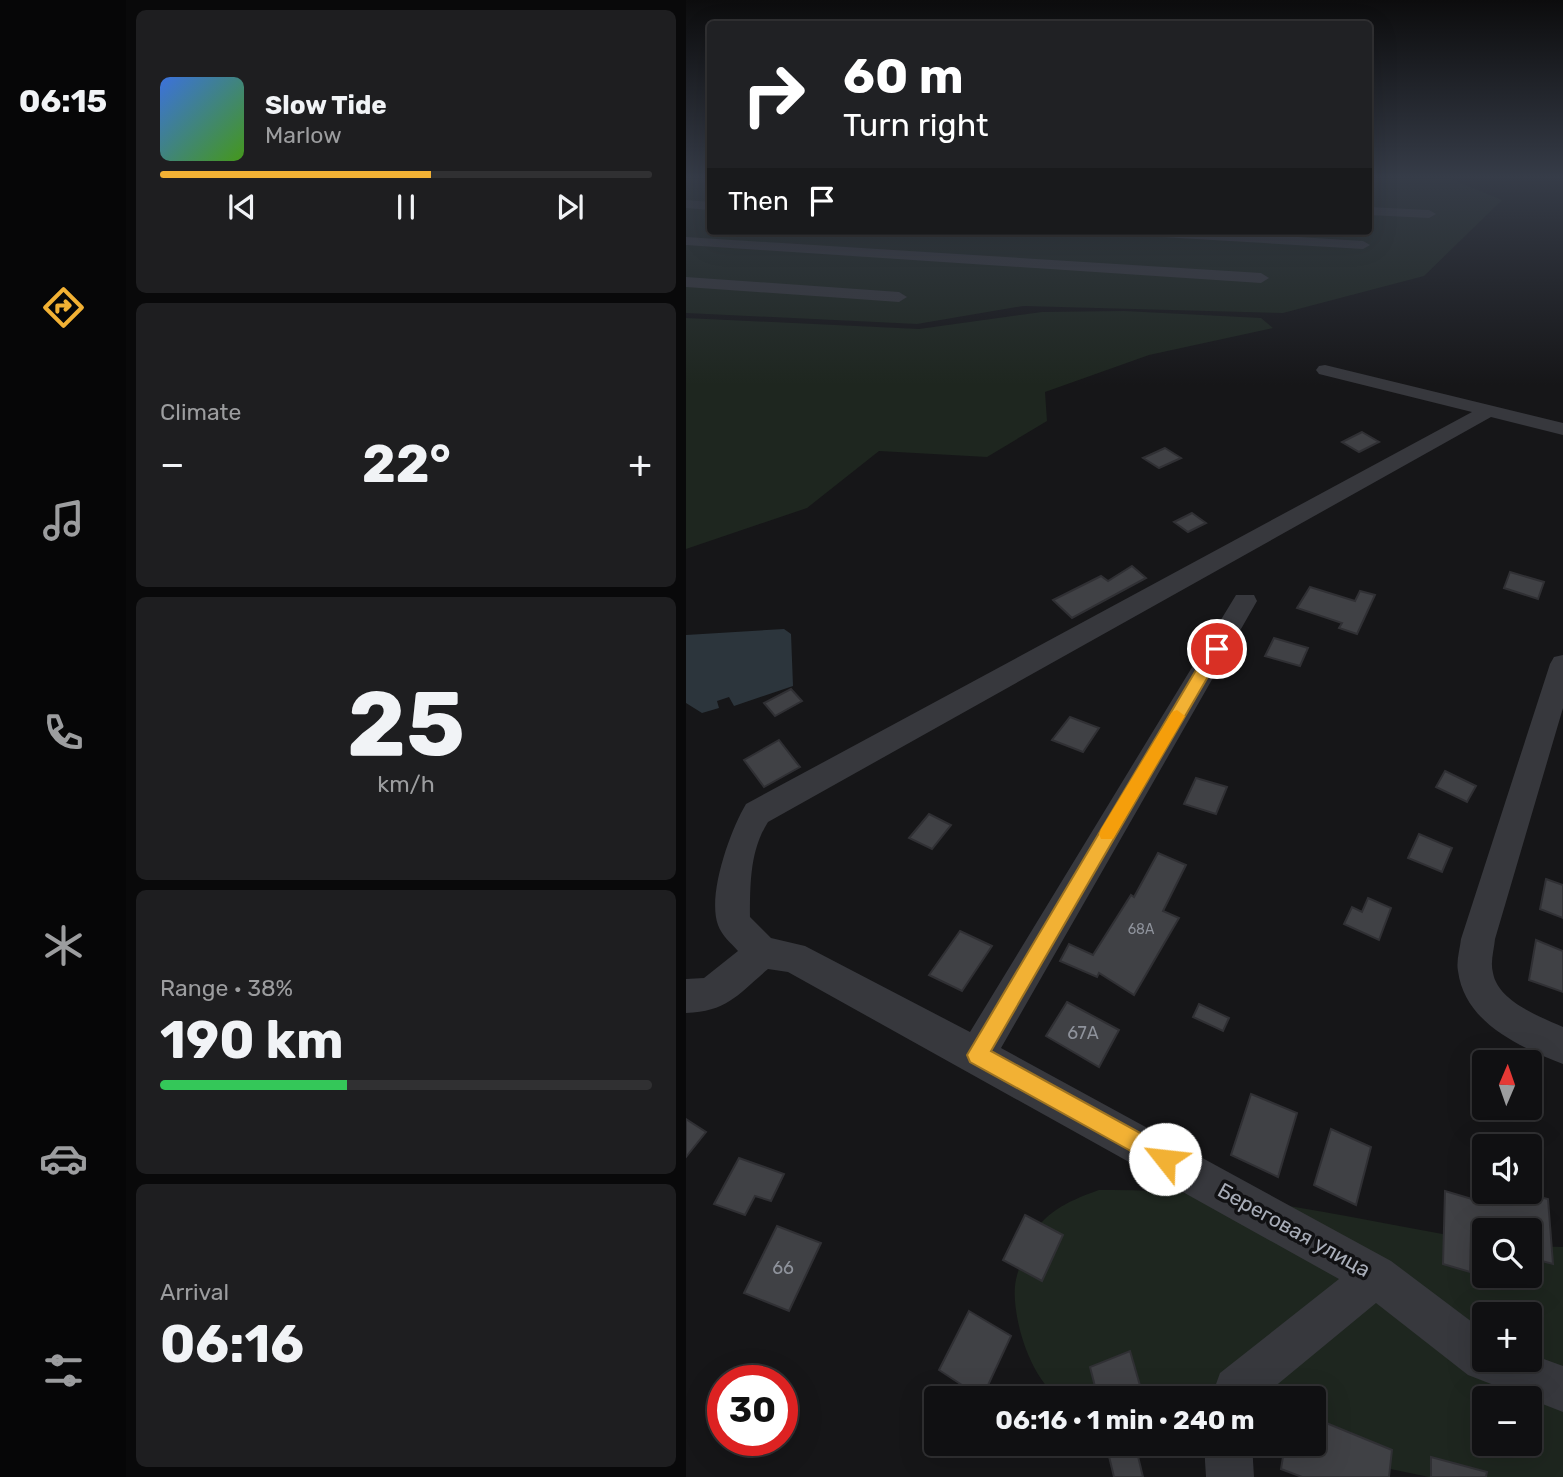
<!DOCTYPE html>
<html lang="en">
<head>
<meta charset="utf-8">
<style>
	body { margin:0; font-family:Rubik,sans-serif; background:#1e1e20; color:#f1f3f6; height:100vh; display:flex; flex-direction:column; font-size:26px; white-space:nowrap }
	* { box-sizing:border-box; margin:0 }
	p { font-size:23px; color:#9c9d9f }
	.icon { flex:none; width:38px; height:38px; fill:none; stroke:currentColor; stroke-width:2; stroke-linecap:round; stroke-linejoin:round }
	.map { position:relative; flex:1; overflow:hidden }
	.details { display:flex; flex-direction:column; gap:10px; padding:10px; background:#09090a; width:560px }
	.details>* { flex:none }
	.top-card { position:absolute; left:21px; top:21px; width:665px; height:214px; border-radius:7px; box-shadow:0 7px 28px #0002,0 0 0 2px #303032; background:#202124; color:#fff; overflow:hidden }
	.needle { width:46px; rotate:2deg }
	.controls { position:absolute; left:786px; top:1050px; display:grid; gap:14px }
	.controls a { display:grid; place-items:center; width:70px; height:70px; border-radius:7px; background:#101012; box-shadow:0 7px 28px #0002,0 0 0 2px #303032; font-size:35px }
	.speed { position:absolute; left:21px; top:1365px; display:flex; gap:14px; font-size:35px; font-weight:700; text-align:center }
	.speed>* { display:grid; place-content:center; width:91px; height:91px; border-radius:50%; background:#101012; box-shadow:0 7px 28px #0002,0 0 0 2px #303032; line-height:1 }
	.speed .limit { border:10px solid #d22; background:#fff; color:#111 }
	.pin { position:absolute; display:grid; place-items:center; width:60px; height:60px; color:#fff; margin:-30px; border:4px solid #fff; border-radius:50%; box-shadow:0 2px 7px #0007 }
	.me { position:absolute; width:77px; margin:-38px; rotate:299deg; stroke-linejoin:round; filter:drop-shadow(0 0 5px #0008) }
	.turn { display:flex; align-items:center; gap:24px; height:147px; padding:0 21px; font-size:32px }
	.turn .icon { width:91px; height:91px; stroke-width:2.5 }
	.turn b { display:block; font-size:49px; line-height:60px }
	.then { display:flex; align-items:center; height:66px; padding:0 21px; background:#0003; gap:14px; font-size:26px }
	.big { font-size:52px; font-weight:700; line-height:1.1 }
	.details .tile { flex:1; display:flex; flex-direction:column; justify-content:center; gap:10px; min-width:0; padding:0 24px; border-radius:10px; background:#1e1e20 }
	.details .dial { align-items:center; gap:0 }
	.dial b { font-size:91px; line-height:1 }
	.song { display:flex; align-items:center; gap:21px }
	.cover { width:84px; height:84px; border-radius:10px; background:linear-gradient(135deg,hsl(220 70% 55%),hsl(100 70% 35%)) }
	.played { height:7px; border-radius:4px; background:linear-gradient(90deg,#f2b134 55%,#303032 55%) }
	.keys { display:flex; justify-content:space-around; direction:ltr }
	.heat { display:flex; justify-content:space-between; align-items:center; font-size:38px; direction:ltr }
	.charge { height:10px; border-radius:5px; background:linear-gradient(90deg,#34c759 38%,#303032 0) }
	.trip { position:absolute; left:238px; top:1386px; width:402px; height:70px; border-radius:7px; background:#101012; box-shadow:0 7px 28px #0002,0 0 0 2px #303032; font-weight:700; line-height:70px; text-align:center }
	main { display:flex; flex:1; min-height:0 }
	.tabs { display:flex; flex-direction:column; width:126px; justify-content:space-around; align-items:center; background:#060607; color:#9c9d9f }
	.tabs .icon { width:49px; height:49px }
	.tabs .current { color:#f2b134 }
	.tabs b { font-size:32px; color:#f1f3f6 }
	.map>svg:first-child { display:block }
	.green { fill:#1e261f; fill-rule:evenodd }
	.water { fill:#2c353c }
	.building { fill:#404145; stroke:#303034; stroke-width:2 }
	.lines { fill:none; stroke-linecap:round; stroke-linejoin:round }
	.minor { fill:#37383d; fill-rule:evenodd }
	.route { fill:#f2b134; stroke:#9d7322; stroke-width:2 }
	.slow { fill:#f59e0b }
	.labels { text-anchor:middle; stroke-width:7; stroke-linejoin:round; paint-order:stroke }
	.number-label { font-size:14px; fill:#8e929b }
	.near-number-label { font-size:18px; fill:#8e929b }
	.near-street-label { font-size:21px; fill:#a8adb8; stroke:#111113 }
</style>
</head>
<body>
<main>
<nav class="tabs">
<b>06:15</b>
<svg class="icon current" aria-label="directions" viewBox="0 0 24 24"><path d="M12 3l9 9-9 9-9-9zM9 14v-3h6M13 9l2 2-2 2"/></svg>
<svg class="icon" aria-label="music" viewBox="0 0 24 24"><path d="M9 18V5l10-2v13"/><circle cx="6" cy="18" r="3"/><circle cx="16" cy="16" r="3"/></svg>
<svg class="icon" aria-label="phone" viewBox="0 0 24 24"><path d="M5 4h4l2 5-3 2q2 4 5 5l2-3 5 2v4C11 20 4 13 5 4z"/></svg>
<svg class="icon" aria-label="climate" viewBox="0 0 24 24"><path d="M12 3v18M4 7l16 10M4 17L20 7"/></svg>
<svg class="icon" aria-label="car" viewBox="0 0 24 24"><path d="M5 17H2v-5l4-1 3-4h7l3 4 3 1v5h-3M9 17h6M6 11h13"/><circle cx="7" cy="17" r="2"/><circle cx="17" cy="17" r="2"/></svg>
<svg class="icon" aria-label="filters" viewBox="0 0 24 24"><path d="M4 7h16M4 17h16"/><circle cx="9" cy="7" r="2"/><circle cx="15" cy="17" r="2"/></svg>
</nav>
<section class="details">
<div class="tile">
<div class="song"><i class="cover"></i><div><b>Slow Tide</b><p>Marlow</p></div></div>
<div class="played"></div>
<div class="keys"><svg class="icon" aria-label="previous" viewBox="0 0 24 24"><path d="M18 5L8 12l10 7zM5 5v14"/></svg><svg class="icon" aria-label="pause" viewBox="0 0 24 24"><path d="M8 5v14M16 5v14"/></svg><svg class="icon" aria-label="next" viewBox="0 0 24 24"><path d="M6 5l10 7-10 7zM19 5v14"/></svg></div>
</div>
<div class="tile"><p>Climate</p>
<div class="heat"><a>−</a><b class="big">22°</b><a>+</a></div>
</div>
<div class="tile dial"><b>25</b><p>km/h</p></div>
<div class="tile"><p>Range · 38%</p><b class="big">190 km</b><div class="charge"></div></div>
<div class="tile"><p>Arrival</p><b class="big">06:16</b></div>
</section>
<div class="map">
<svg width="877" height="1477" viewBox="0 0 877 1477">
	<rect width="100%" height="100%" fill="#161618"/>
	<g class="green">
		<path d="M 0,179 L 24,179 L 24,231 L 682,231 L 683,179 L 765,179 L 816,200 L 738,276 L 597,313 L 337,306 L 231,324 L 0,313 Z"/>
		<path d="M 438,311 L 575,318 L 587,328 L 463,355 L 359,392 L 361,421 L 301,457 L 193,451 L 121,508 L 0,549 L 0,318 L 233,329 L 356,312 Z"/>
		<path d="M 413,1190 C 550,1188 665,1219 798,1241 L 798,1276 L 844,1276 L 844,1246 L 877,1247 L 877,1477 L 743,1477 L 695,1467 L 507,1444 L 628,1444 L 628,1398 L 375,1398 C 345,1382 326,1318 329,1286 C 330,1272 341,1248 347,1235 C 360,1210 388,1199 413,1190 ZM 798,1314 L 844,1314 L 844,1360 L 798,1360 ZM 798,1398 L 844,1398 L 844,1444 L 798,1444 Z"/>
	</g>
	<path class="water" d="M 98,629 L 105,634 L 107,686 L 48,706 L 43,697 L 31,701 L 33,708 L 16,713 L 0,703 L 0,635 Z"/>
	<g class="building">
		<path d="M 676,432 L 693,442 L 673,452 L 656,442 Z"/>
		<path d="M 479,448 L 495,458 L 473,468 L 457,458 Z"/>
		<path d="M 506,513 L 520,523 L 502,532 L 488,522 Z"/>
		<path d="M 446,566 L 460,578 L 386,618 L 367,600 L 415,576 L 422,581 Z"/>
		<path d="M 824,572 L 858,582 L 852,599 L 818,588 Z"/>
		<path d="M 624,587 L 669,601 L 674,591 L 689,595 L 671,634 L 653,628 L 656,623 L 611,608 Z"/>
		<path d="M 588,638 L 622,648 L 614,666 L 579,656 Z"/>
		<path d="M 105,689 L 116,701 L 89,716 L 78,703 Z"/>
		<path d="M 384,717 L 413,728 L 397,752 L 366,740 Z"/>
		<path d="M 93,740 L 114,767 L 78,787 L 58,760 Z"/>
		<path d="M 759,771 L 790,786 L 781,802 L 750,787 Z"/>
		<path d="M 510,778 L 541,787 L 530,814 L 498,804 Z"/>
		<path d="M 243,814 L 265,825 L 246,849 L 223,838 Z"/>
		<path d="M 733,834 L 766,848 L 756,872 L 722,858 Z"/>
		<path d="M 472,853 L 500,865 L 477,911 L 493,918 L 448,995 L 413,973 L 411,977 L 374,961 L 383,944 L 407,955 L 445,895 L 448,897 Z"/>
		<path d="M 860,879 L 877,885 L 877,918 L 854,909 Z"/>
		<path d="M 682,898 L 705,908 L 693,940 L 658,924 L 666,907 L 676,912 Z"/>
		<path d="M 274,931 L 306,946 L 276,991 L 243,975 Z"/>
		<path d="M 850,940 L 877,951 L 877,992 L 843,980 Z"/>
		<path d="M 381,1002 L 433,1030 L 413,1067 L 360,1036 Z"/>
		<path d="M 513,1004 L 543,1018 L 537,1031 L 507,1017 Z"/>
		<path d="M 565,1094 L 611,1113 L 592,1177 L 545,1155 Z"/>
		<path d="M 0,1119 L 20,1132 L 0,1157 Z"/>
		<path d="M 645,1129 L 685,1147 L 670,1205 L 628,1185 Z"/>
		<path d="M 53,1158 L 98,1174 L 85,1201 L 69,1196 L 59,1215 L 28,1204 Z"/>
		<path d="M 759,1191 L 806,1205 L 806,1192 L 831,1192 L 862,1199 L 867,1264 L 844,1258 L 844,1230 L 785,1230 L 784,1272 L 757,1264 Z"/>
		<path d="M 339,1215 L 377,1235 L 356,1281 L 317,1260 Z"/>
		<path d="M 91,1226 L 135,1243 L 103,1311 L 58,1293 Z"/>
		<path d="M 283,1311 L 325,1336 L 296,1398 L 253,1370 Z"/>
		<path d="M 444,1351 L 455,1389 L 434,1398 L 412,1398 L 404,1367 Z"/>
		<path d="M 628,1418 L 706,1450 L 703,1477 L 616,1477 L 595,1469 L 599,1444 L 628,1444 Z"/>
		<path d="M 420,1444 L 449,1444 L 457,1477 L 428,1477 Z"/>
		<path d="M 745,1457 L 801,1472 L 800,1477 L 745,1477 Z"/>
	</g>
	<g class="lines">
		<g class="minor">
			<path d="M 0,200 L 24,202 L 24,210 L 0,208 Z"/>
			<path d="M 682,207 L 743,210 L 750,214 L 743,218 L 682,215 Z"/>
			<path d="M 435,231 L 514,231 L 677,241 L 684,245 L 677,249 L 442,235 Z"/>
			<path d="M 0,237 L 575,273 L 583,278 L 575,283 L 0,245 Z"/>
			<path d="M 0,277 L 213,292 L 221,297 L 213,302 L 0,287 Z"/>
			<path d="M 639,365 L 877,423 L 877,435 L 805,417 L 82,822 C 64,850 64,884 64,917 L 85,938 L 119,946 L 284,1032 L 550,595 L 568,595 L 571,601 L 315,1048 L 705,1261 L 798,1331 L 798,1360 L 844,1360 L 844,1354 L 877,1366 L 877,1412 L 782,1375 L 690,1303 L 575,1398 L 525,1398 L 534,1373 L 653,1279 L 102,972 L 82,969 C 51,995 42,1011 0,1013 L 0,979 L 18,978 L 52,951 C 45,943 36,936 32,925 C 21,895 44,831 60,804 L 786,412 L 633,374 L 630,370 L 633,366 Z"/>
			<path d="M 877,655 L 877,708 L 809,939 C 808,950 804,962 807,973 C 812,1001 854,1017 877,1027 L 877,1064 C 835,1047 779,1024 772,971 C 770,961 774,949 775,939 L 864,664 L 868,657 Z"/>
			<path d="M 518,1444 L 566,1444 L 568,1477 L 520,1477 Z"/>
		</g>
	</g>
	<linearGradient id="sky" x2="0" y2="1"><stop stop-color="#0c0c0d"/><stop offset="0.46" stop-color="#363c48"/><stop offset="1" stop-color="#363c48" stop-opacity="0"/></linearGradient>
	<rect width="877" height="385" fill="url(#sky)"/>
	<path class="route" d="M 531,644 L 538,649 L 305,1051 L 487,1151 L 490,1159 L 487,1167 L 479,1170 L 284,1062 L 281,1055 L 525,645 Z"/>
	<path class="slow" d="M 491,710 L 499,716 L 427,839 L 415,839 L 413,834 L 415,829 L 486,712 Z"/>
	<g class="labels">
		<g class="number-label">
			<text x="455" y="934">68А</text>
		</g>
		<g class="near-number-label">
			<text x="397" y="1039">67А</text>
			<text x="97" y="1274">66</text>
		</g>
		<g class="near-street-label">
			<text transform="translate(608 1230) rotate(29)" y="7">Береговая улица</text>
		</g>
	</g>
</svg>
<div class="controls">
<a><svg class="needle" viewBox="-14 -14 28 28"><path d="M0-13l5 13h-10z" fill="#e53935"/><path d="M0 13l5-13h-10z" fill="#9c9d9f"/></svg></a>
<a><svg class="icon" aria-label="sound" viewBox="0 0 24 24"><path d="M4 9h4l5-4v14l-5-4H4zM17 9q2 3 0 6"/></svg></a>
<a><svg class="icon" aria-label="search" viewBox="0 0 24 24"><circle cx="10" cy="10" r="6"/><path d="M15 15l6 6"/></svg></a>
<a>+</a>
<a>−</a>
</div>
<div class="speed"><div class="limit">30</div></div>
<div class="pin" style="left:531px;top:649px;background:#d93025"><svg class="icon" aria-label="arrive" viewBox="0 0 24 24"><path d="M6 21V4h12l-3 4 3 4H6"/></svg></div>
<svg class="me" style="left:479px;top:1159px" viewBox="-20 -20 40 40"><circle r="19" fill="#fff"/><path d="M0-13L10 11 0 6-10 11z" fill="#f2b134"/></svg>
<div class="trip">06:16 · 1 min · 240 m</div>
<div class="top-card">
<div class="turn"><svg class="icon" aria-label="right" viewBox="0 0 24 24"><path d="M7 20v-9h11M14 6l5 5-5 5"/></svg><div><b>60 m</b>Turn right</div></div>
<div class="then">Then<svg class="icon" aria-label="arrive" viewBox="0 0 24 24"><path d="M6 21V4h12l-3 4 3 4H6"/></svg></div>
</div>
</div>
</main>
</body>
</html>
